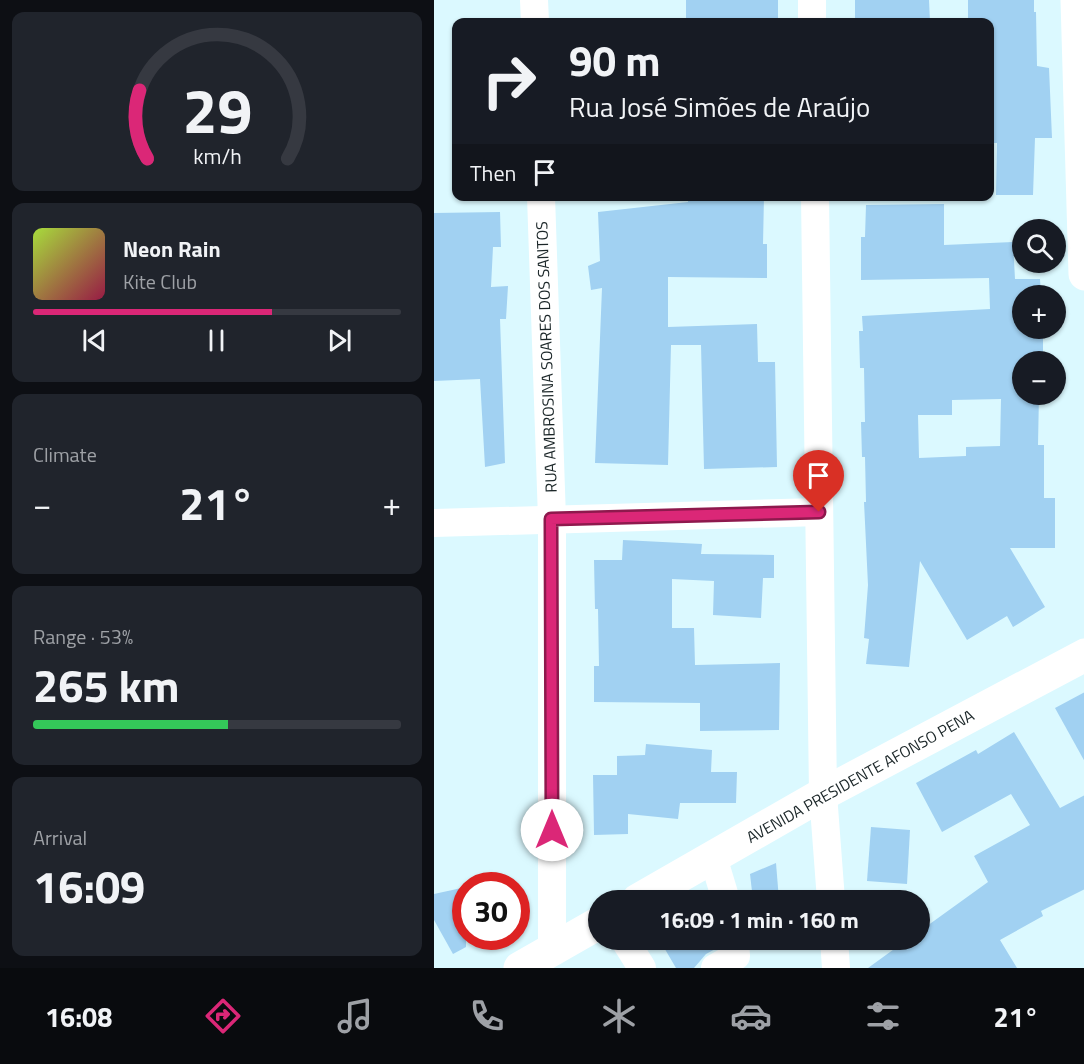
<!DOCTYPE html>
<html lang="en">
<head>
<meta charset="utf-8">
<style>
	body { margin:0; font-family:"Titillium Web",sans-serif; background:#20242c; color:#f1f3f6; height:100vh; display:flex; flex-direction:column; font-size:22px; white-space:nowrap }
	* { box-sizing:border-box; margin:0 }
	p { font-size:20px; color:#9ea1a6 }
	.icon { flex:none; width:33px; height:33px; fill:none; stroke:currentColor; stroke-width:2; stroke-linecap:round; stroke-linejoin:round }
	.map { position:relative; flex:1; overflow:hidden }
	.drawer { display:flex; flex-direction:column; gap:12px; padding:12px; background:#0d0f14; width:434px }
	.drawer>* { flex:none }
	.banner { position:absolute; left:18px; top:18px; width:542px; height:183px; border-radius:12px; box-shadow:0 2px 4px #0004; background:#171b24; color:#f1f3f6; overflow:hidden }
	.buttons { position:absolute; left:578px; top:219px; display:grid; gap:12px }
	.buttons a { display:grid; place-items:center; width:54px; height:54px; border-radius:50%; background:#171b24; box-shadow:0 2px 4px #0004; font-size:30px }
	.speed { position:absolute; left:18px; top:872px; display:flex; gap:12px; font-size:30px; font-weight:700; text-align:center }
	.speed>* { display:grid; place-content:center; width:78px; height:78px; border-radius:50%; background:#171b24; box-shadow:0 2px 4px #0004; line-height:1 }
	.speed .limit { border:9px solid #d22; background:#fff; color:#111 }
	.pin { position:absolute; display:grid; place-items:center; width:51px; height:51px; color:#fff; margin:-62px -26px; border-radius:50% 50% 50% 0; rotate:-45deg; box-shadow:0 0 6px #0007 }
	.pin .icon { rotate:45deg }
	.me { position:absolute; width:66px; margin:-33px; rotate:0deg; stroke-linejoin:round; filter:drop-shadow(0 0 4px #0008) }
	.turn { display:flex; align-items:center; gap:21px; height:126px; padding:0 18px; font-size:27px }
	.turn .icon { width:78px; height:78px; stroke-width:2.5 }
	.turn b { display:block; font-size:42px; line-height:51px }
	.then { display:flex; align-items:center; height:57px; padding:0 18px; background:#0003; gap:12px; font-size:22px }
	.big { font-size:45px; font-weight:700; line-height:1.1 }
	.drawer .card { flex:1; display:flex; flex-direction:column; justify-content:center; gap:9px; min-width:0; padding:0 21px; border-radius:12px; background:#20242c }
	.drawer .dial { align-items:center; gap:0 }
	.dial svg { height:156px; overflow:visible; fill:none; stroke:#363941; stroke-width:7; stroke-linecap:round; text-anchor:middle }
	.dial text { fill:#f1f3f6; stroke:none }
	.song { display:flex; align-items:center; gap:18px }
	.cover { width:72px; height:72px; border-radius:9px; background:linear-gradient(135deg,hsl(80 70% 55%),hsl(340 70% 35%)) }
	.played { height:6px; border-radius:3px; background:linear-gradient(90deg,#db2777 65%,#363941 65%) }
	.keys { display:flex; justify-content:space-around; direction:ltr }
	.heat { display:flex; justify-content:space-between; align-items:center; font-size:33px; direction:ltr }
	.charge { height:9px; border-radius:4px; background:linear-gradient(90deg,#34c759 53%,#363941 0) }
	.trip { position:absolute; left:154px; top:890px; width:342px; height:60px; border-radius:30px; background:#171b24; box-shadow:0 2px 4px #0004; font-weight:700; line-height:60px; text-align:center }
	.tabs { display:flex; height:96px; justify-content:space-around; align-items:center; background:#090b0e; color:#9ea1a6 }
	.tabs .icon { width:42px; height:42px }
	.tabs .selected { color:#db2777 }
	.tabs b { font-size:27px; color:#f1f3f6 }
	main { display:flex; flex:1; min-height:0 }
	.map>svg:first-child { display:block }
	.building { fill:#a1d1f2; fill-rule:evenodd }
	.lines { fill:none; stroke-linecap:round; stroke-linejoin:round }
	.minor { stroke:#fff; stroke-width:28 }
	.major { stroke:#fff; stroke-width:33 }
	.route-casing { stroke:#8e194d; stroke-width:15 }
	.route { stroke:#db2777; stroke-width:10 }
	.labels { text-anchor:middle; stroke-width:5; stroke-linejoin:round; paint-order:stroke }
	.street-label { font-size:16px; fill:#1b2628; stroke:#fff }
</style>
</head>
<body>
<main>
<section class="drawer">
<div class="card dial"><svg viewBox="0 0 100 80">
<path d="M14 69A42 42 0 1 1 86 69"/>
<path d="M14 69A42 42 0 0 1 10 34" stroke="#db2777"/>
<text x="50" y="56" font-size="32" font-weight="700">29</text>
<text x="50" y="72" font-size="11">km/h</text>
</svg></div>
<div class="card">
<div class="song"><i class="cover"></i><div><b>Neon Rain</b><p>Kite Club</p></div></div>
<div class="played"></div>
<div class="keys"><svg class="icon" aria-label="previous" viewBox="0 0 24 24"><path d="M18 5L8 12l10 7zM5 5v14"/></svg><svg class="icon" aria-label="pause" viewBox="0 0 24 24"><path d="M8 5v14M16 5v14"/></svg><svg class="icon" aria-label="next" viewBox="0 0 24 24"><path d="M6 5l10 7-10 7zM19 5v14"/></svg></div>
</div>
<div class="card"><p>Climate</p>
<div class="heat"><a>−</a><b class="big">21°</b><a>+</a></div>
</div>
<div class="card"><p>Range · 53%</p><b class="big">265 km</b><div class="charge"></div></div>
<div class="card"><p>Arrival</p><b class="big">16:09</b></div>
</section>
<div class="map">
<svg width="651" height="968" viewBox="0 0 651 968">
	<rect width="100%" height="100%" fill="#dbf9ff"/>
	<g class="building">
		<rect x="252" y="0" width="92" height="22"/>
		<path d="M 421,0 L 495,0 L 496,22 L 421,22 Z"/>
		<path d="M 534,0 L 600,0 L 600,12 L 602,12 L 603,66 L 615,68 L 618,138 L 601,138 L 599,195 L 562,195 L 563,143 L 555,143 L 555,22 L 534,22 Z"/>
		<path d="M 254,196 L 330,196 L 329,244 L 333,244 L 333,278 L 234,277 L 234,327 L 323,324 L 324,362 L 341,362 L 343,467 L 270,469 L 267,345 L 237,345 L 234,465 L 161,463 L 168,288 L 157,290 L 154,266 L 166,261 L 164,212 L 254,202 Z"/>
		<path d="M 510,204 L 510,245 L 579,242 L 581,279 L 606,279 L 607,296 L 588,296 L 588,328 L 609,328 L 609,356 L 606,356 L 606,362 L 588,362 L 588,394 L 605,394 L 604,445 L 610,445 L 610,498 L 621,498 L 621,548 L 576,548 L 611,607 L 579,627 L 573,616 L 533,640 L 486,561 L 475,667 L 432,664 L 435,639 L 430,638 L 434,585 L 430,502 L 432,502 L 431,457 L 428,457 L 427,422 L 431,422 L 430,368 L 426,368 L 425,331 L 429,331 L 428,316 L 556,309 L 555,278 L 427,280 L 427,237 L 431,237 L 432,205 ZM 567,399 L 566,446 L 532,447 L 532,456 L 485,458 L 484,415 L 518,415 L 518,400 Z"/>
		<path d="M 66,212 L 67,247 L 59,247 L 57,287 L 74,286 L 72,319 L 66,319 L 71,463 L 51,467 L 46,379 L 0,381 L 0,213 Z"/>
		<path d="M 189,540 L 268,544 L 267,554 L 340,555 L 340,578 L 329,578 L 327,618 L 279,615 L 280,581 L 238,579 L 238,628 L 260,628 L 261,665 L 346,663 L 345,730 L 266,731 L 266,703 L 160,702 L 160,666 L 165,666 L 164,609 L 161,609 L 160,560 L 188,560 Z"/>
		<path d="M 651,692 L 651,762 L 621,708 Z"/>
		<path d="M 580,732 L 626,808 L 651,795 L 651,889 L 607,911 L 609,916 L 566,940 L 583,968 L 434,968 L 474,939 L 486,939 L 486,931 L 554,882 L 540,856 L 596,825 L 577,794 L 508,832 L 482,783 L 542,750 L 544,754 Z"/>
		<path d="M 212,744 L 278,750 L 277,772 L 303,772 L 302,803 L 246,803 L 244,819 L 194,814 L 194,834 L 160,835 L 159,775 L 183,775 L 183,756 L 211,755 Z"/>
		<path d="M 437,827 L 476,830 L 473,884 L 433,881 Z"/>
		<path d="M 342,863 L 345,900 L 319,900 L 316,874 Z"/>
		<path d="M 32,887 L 32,947 L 19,954 L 0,920 L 0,894 Z"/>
		<path d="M 225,939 L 285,939 L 285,947 L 272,954 L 260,968 L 242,968 Z"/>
	</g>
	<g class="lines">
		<g class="minor">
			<path d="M 100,0 L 101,22"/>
			<path d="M 378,0 L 378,22"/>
			<path d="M 107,196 L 118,519 L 118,949"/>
			<path d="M 381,196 L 389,794 L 397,900"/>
			<path d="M 0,523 L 385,512"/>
			<path d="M 279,857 L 292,900"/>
			<path d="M 190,939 L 208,968"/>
			<path d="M 400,939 L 402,968"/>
			<path d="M 281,968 L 302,956 L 301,939"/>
		</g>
		<g class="major">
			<path d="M 643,0 L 651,274"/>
			<path d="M 204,900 L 389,794 L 651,655"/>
			<path d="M 86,968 L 165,923"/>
		</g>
	</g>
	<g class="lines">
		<defs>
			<path id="route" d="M 118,830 L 117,519 L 385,512"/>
		</defs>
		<use href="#route" class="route-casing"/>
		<use href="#route" class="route"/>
	</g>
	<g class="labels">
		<g class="street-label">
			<text transform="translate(112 357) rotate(-92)" y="6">RUA AMBROSINA SOARES DOS SANTOS</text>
			<text transform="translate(426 776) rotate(-29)" y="6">AVENIDA PRESIDENTE AFONSO PENA</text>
		</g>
	</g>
</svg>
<div class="buttons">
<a><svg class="icon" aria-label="search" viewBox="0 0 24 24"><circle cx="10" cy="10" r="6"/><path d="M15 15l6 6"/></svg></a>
<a>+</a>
<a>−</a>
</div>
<div class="speed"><div class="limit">30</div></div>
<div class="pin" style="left:385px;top:512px;background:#d93025"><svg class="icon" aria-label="arrive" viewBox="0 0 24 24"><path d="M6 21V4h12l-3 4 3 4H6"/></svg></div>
<svg class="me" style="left:118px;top:830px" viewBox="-20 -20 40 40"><circle r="19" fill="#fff"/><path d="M0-13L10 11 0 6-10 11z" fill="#db2777"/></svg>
<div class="trip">16:09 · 1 min · 160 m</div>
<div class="banner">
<div class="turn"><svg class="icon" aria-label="right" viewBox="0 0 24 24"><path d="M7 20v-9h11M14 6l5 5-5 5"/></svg><div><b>90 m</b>Rua José Simões de Araújo</div></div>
<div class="then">Then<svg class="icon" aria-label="arrive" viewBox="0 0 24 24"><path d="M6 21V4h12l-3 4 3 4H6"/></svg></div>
</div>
</div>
</main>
<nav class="tabs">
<b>16:08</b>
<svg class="icon selected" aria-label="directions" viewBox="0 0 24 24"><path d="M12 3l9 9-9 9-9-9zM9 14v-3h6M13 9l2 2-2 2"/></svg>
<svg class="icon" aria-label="music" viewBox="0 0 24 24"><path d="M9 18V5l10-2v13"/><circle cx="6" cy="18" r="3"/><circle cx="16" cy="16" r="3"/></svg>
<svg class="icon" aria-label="phone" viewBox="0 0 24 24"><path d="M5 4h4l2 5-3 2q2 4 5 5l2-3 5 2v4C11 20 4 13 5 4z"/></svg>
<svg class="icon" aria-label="climate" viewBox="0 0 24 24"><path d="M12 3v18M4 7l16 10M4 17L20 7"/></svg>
<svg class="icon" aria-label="car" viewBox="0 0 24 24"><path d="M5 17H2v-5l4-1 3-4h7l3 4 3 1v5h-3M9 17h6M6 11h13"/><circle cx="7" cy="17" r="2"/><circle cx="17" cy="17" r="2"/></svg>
<svg class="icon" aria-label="filters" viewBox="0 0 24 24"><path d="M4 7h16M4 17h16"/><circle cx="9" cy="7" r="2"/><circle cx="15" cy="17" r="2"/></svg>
<b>21°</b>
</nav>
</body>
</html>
